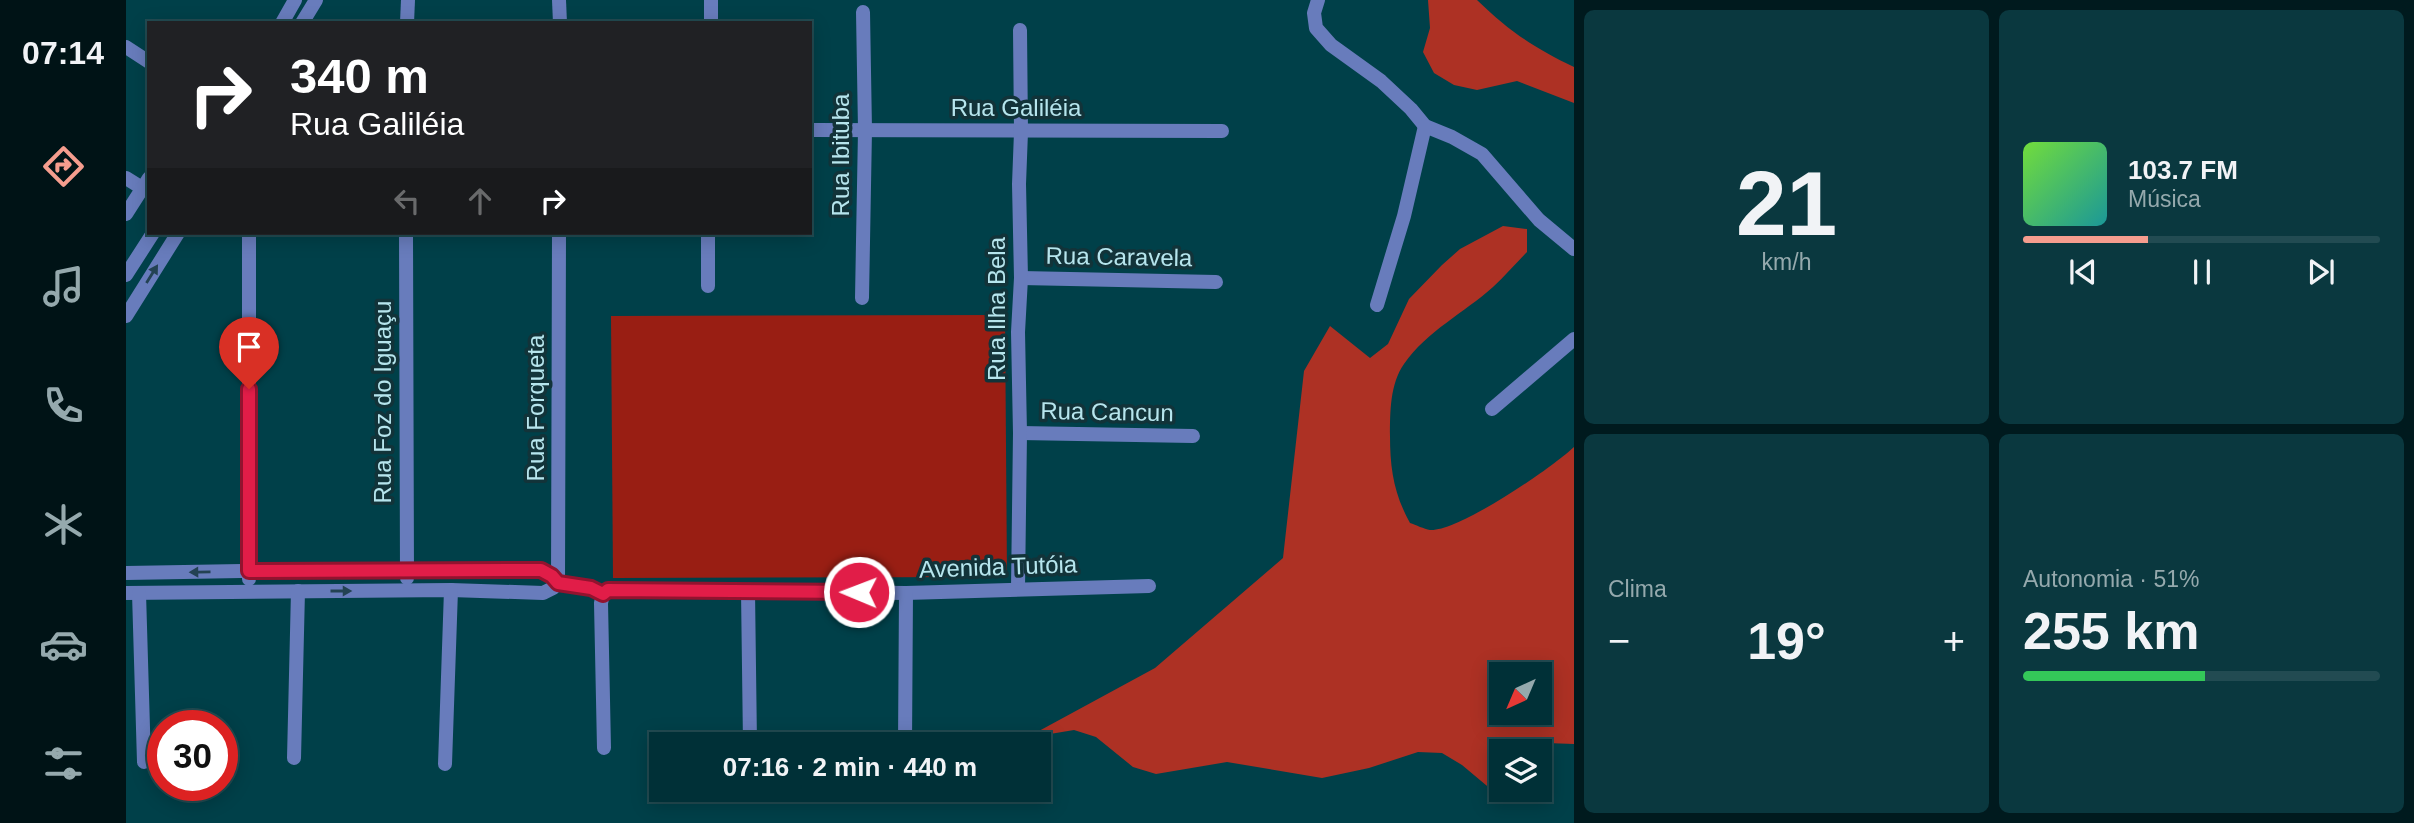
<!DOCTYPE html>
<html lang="pt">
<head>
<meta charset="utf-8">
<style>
	body { margin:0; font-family:Arial,sans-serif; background:#0a383f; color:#f1f3f6; height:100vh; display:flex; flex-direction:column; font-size:26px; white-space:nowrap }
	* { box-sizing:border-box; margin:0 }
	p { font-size:23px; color:#95a9ad }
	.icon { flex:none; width:38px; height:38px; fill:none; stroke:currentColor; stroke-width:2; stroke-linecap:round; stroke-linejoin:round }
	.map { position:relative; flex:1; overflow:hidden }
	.sheet { display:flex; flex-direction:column; gap:10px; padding:10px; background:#001a1e; width:840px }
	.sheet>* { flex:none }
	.banner { position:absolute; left:21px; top:21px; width:665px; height:214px; border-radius:0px; box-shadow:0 4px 18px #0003,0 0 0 2px #224b52; background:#202124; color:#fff; overflow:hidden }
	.needle { width:46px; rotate:224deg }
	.fabs { position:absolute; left:1363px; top:662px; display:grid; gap:14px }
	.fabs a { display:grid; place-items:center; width:63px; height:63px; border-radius:0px; background:#003037; box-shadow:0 4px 18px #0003,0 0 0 2px #224b52; font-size:35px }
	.speed { position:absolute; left:21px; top:710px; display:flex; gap:14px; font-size:35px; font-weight:700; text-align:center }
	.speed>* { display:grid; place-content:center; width:91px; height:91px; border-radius:50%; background:#003037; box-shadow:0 4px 18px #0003,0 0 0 2px #224b52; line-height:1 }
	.speed .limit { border:10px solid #d22; background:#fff; color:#111 }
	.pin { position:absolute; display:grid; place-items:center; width:60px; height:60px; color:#fff; margin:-72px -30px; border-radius:50% 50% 50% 0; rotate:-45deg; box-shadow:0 0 7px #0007 }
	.pin .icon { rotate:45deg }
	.me { position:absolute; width:77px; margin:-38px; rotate:271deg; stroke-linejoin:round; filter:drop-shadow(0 0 5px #0008) }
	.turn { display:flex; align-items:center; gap:24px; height:147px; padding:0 28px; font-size:32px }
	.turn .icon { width:91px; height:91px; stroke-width:2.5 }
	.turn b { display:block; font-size:49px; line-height:60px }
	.lanes { display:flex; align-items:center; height:66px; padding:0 28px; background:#0003; justify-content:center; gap:35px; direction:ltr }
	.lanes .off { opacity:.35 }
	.big { font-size:52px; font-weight:700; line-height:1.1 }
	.sheet .tile { flex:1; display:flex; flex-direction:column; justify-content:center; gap:10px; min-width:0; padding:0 24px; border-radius:10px; background:#0a383f }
	.sheet .dial { align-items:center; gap:0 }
	.dial b { font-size:91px; line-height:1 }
	.song { display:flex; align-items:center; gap:21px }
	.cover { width:84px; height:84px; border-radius:10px; background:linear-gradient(135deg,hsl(100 70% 55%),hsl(180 70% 35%)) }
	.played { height:7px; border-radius:4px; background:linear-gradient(90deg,#f59d8e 35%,#224b52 35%) }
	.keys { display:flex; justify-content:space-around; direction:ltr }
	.heat { display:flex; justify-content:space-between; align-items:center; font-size:38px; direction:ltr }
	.charge { height:10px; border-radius:5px; background:linear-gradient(90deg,#34c759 51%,#224b52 0) }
	.sheet .tiles { flex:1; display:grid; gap:10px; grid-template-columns:repeat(2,1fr) }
	.trip { position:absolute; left:523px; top:732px; width:402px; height:70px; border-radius:0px; background:#003037; box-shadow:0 4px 18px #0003,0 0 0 2px #224b52; font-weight:700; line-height:70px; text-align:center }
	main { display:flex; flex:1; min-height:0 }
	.tabs { display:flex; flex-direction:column; width:126px; justify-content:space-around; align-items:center; background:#001316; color:#95a9ad }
	.tabs .icon { width:49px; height:49px }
	.tabs .selected { color:#f59d8e }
	.tabs b { font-size:32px; color:#f1f3f6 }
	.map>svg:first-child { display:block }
	.green { fill:#991e13 }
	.forest { fill:#ad3124; fill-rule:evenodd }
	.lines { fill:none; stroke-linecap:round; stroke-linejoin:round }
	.minor { stroke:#687cbc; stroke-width:14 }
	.oneway { fill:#234253 }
	.route-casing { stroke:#92132f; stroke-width:18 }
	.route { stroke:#e11d48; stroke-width:12 }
	.labels { text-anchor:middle; stroke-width:7; stroke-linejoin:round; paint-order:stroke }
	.street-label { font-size:24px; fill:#b6e5ed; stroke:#123339 }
</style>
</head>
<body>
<main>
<nav class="tabs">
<b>07:14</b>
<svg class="icon selected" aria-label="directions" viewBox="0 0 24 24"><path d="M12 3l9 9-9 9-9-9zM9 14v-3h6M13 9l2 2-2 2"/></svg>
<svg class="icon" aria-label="music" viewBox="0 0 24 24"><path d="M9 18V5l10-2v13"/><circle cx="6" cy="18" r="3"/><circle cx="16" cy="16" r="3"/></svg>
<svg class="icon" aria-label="phone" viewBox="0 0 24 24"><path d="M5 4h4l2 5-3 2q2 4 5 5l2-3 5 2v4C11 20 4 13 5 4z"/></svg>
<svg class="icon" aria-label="climate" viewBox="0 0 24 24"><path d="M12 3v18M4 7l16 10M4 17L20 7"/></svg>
<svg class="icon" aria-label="car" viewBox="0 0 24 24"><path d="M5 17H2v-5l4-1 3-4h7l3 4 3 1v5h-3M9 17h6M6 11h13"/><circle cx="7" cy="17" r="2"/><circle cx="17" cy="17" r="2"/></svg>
<svg class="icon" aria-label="filters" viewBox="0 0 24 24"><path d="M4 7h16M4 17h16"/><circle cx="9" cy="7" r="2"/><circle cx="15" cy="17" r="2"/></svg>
</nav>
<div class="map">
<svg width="1448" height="823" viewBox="0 0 1448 823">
	<rect width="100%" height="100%" fill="#004049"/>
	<path class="green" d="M 879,315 L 881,577 L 487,578 L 485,316 Z"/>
	<g class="forest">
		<path d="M 1302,0 L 1351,0 C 1383,31 1408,48 1448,67 L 1448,103 L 1391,81 L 1351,90 L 1328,85 L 1308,73 L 1297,52 L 1304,28 Z"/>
		<path d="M 1377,226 L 1401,229 L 1401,252 C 1390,263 1379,276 1367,287 C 1338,313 1301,331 1278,364 C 1264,384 1264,412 1264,436 C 1264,469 1268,494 1284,523 C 1290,525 1298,529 1304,530 C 1332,532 1426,468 1448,447 L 1448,744 L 1420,743 L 1414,752 L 1376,751 L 1376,789 L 1398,789 L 1384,798 L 1373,796 L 1336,765 L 1316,753 L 1292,752 L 1243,768 L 1196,778 L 1101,762 L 1030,774 L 1007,767 L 970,737 L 948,730 L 900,738 L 1029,668 L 1157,558 L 1178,371 L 1204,326 L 1244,358 L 1262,344 L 1283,299 L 1316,265 L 1334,249 ZM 1376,674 L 1414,674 L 1414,712 L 1376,712 Z"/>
	</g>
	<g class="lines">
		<g class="minor">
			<path d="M 433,0 L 434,23"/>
			<path d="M 1192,0 L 1188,13 L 1190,28 L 1205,45 L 1255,81 L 1285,109 L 1299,126 L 1326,137 L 1356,154 L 1413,220 L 1448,249"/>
			<path d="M 156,23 L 169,0"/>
			<path d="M 176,23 L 190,0"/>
			<path d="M 281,23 L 282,0"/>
			<path d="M 585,23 L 585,0"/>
			<path d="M 0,47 L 23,62"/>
			<path d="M 684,130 L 1096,131"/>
			<path d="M 0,178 L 16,188"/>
			<path d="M 0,214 L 23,178"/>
			<path d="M 123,233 L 123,579"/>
			<path d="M 280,233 L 281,578"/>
			<path d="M 0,275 L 27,233"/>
			<path d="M 895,278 L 1090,282"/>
			<path d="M 582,286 L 582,233"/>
			<path d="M 736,298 L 739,130 L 737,12"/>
			<path d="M 1251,305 L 1278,216 L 1299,126"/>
			<path d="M 0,316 L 52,233"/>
			<path d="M 1366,409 L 1448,339"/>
			<path d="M 894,433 L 1067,436"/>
			<path d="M 0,573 L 176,570 L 415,570 L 426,576 L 432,583 L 465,588 L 477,594"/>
			<path d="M 432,583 L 433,233"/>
			<path d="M 892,589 L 894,433 L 892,332 L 895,278 L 893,184 L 895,132 L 894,30"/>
			<path d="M 622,591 L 624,744"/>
			<path d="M 0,593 L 325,590 L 417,593 L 427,588 L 432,583"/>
			<path d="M 13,593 L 18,762"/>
			<path d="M 477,594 L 482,590 L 780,593 L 1023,586"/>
			<path d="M 477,594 L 475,603 L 478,748"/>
			<path d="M 779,744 L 780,593"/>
			<path d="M 168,758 L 172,591"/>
			<path d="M 319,764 L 325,590"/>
		</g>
	</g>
	<defs><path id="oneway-solid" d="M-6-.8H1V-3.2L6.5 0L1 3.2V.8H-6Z" transform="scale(1.75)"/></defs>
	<g class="oneway">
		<use href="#oneway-solid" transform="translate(26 274) rotate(-58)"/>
		<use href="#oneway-solid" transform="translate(74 572) rotate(179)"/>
		<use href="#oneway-solid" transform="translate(215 591)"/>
	</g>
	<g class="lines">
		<defs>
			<path id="route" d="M 123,389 L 123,571 L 415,570 L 426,576 L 432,583 L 465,588 L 477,594 L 482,590 L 733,592"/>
		</defs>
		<use href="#route" class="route-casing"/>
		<use href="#route" class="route"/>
	</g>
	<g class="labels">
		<g class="street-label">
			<text x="890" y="116">Rua Galiléia</text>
			<text transform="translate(715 155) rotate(-90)" y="8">Rua Ibituba</text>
			<text transform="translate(993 257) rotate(1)" y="8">Rua Caravela</text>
			<text transform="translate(871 309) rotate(-90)" y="8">Rua Ilha Bela</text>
			<text transform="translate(257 402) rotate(-90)" y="8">Rua Foz do Iguaçu</text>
			<text transform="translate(410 408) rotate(-90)" y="8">Rua Forqueta</text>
			<text transform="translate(981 412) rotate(1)" y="8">Rua Cancun</text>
			<text transform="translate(872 567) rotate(-2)" y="8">Avenida Tutóia</text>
		</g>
	</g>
</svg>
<div class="fabs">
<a><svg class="needle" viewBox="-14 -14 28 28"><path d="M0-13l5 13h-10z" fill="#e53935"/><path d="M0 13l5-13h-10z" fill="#95a9ad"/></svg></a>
<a><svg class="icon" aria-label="layers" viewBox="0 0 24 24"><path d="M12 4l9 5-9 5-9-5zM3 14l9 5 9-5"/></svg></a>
</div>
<div class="speed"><div class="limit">30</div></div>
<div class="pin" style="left:123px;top:389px;background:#d93025"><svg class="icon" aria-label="arrive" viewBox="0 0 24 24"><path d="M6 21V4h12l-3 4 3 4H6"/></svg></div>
<svg class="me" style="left:733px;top:592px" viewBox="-20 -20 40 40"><circle r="17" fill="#e11d48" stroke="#fff" stroke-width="3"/><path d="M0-11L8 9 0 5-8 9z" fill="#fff"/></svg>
<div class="trip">07:16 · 2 min · 440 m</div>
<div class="banner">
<div class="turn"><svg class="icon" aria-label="right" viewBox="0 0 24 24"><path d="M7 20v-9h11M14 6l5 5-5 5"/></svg><div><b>340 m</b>Rua Galiléia</div></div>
<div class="lanes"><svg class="icon off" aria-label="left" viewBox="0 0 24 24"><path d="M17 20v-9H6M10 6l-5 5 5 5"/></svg><svg class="icon off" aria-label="ahead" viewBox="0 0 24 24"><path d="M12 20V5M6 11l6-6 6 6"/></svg><svg class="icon" aria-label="right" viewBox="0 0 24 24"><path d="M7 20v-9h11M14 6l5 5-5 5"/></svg></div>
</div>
</div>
<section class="sheet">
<div class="tiles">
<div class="tile dial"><b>21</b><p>km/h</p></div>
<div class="tile">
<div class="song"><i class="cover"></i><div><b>103.7 FM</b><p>Música</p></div></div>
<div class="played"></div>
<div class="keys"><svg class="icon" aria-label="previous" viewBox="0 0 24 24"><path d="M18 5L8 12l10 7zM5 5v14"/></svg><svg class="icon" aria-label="pause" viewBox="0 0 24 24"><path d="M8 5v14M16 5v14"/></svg><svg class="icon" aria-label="next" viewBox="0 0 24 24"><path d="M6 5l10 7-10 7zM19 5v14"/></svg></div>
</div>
<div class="tile"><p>Clima</p>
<div class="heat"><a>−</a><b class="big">19°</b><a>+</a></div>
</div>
<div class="tile"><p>Autonomia · 51%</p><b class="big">255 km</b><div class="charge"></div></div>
</div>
</section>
</main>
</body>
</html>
